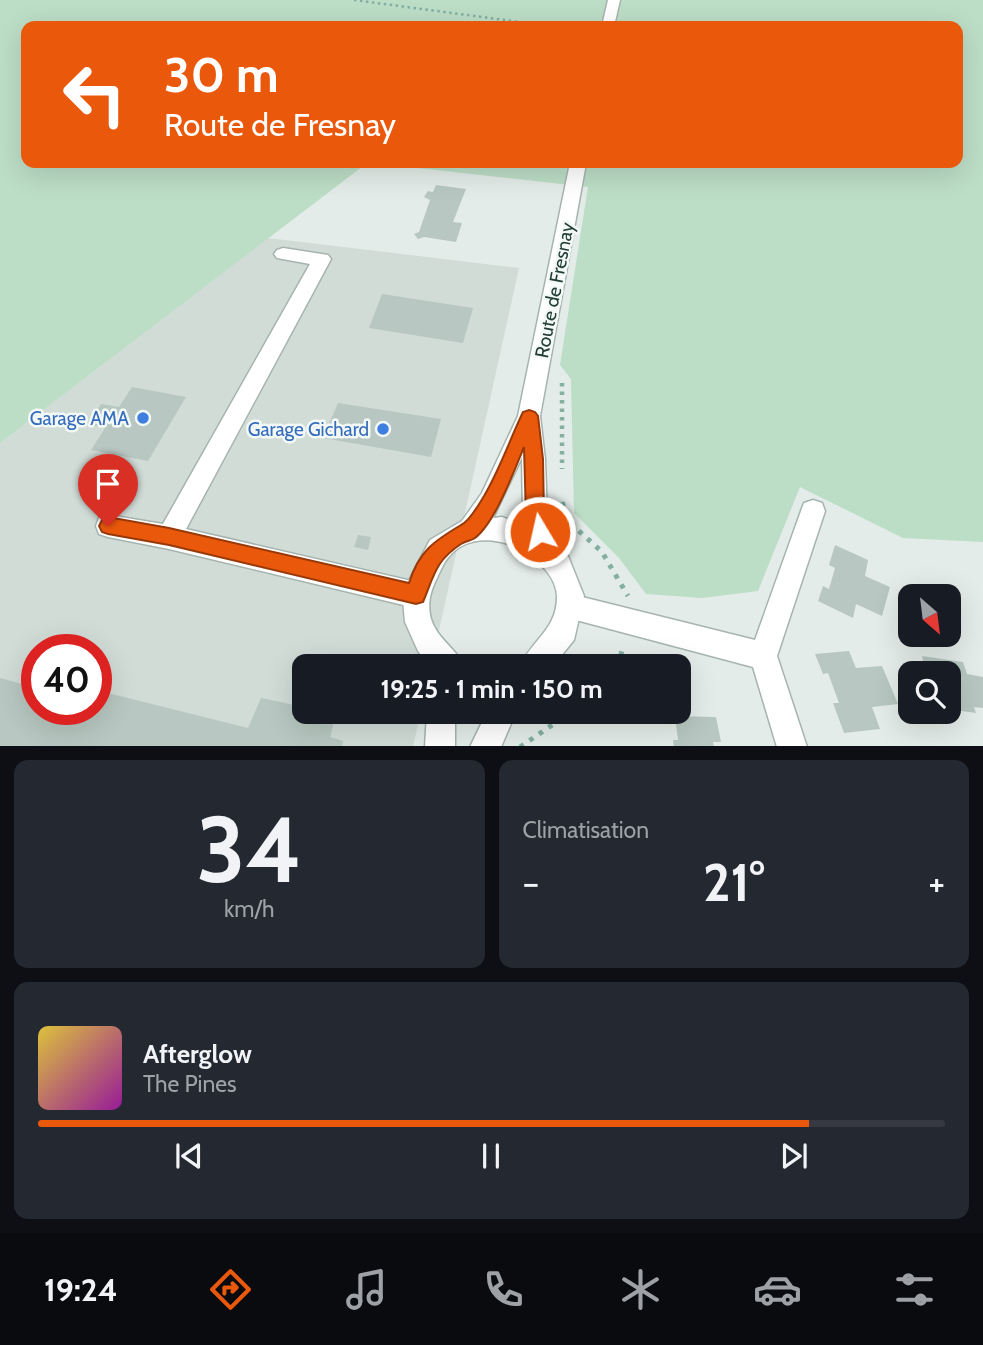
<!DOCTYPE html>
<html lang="fr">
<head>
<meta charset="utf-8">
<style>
	body { margin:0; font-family:Cabin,sans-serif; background:#242831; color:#f1f3f6; height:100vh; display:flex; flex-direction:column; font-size:26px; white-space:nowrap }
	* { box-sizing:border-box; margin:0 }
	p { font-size:23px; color:#9ea1a6 }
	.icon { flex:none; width:38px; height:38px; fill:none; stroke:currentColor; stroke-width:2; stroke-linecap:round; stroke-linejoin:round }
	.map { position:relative; height:746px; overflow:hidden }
	.side { display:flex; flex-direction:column; gap:14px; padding:14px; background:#0d0f14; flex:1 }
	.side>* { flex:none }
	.top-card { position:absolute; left:21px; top:21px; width:942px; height:147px; border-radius:14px; box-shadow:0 7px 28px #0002; background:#ea580c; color:#fff; overflow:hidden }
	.needle { width:46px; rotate:152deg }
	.controls { position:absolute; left:898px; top:584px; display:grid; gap:14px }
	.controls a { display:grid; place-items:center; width:63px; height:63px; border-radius:14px; background:#171b24; box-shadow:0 7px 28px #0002; font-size:35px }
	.speed { position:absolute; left:21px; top:634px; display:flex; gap:14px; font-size:35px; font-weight:700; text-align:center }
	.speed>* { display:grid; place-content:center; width:91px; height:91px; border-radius:50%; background:#171b24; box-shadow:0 7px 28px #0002; line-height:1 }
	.speed .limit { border:10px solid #d22; background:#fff; color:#111 }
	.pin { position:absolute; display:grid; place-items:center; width:60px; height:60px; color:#fff; margin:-72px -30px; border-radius:50% 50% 50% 0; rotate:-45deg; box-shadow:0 0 7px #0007 }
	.pin .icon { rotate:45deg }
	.me { position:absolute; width:77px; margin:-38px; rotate:351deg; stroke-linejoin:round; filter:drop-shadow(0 0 5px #0008) }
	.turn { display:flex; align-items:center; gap:24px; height:147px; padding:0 28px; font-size:32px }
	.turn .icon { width:91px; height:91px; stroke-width:2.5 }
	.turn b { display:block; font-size:49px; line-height:60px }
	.big { font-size:52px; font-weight:700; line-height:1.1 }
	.side .widget { flex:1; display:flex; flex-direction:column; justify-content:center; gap:10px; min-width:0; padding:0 24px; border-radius:14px; background:#242831 }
	.side .dial { align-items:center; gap:0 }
	.dial b { font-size:91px; line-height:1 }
	.song { display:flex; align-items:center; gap:21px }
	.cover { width:84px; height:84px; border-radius:10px; background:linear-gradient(135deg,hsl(50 70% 55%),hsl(300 70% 35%)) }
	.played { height:7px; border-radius:4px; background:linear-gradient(90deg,#ea580c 85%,#363941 85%) }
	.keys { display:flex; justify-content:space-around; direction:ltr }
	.heat { display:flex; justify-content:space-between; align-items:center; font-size:38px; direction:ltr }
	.side .tiles { flex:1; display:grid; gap:14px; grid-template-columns:1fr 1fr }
	.widget:last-child { grid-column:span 2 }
	.trip { position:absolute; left:292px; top:654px; width:399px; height:70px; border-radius:14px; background:#171b24; box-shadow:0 7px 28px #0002; font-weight:700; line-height:70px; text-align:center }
	.dock { display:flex; height:112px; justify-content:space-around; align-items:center; background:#090b0e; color:#9ea1a6 }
	.dock .icon { width:49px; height:49px }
	.dock .current { color:#ea580c }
	.dock b { font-size:32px; color:#f1f3f6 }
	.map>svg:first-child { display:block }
	.built { fill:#d1dcd7; fill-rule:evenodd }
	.green { fill:#bcddc6 }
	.building { fill:#b8c7c1 }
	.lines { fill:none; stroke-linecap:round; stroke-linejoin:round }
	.minor-casing { stroke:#a6b4af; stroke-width:3 }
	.tertiary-casing { stroke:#a6b4af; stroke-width:3 }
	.path-far2 { stroke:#84afa3; stroke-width:2.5; stroke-dasharray:2.5 3.5; stroke-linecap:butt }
	.path-far1 { stroke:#84afa3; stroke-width:4.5; stroke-dasharray:3.5 5; stroke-linecap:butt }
	.path { stroke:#84afa3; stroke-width:5; stroke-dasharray:4.5 7; stroke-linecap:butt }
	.minor { fill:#fff; fill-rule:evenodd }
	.tertiary { fill:#fff; fill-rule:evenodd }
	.route { fill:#ea580c; stroke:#983908; stroke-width:2 }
	.shop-dot { fill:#3f7fe0; stroke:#f3f9f6; stroke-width:2.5 }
	.labels { text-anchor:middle; stroke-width:5; stroke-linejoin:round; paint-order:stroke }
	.street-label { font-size:19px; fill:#233d37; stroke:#f3f9f6 }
	.shop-label { font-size:19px; fill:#366cbe; stroke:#f3f9f6; text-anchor:end }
</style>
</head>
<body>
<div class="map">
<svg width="983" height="747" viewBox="0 0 983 747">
	<rect width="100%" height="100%" fill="#e3ece8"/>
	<path class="built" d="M 268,238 L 519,268 L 431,667 L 304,667 L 304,712 L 421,712 L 413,746 L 0,747 L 0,443 ZM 37,649 L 96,649 L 96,709 L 37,709 Z"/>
	<path class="green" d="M 0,0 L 983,0 L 983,542 L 903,538 L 800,487 L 758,591 L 702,598 L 646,594 L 619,558 L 574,513 L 571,379 L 560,365 L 588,187 L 372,163 L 957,163 L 957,26 L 26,26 L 26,163 L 367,163 L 0,443 Z"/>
	<g class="building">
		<path d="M 436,185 L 466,189 L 453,222 L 462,223 L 456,242 L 424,237 L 418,239 L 414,234 L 419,232 L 430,200 L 424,197 L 428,191 L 433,192 Z"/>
		<path d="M 382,294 L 473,308 L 463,343 L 369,328 Z"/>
		<path d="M 132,387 L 186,397 L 148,461 L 91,450 L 105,428 L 88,424 L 101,404 L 119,407 Z"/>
		<path d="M 338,403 L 441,419 L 431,457 L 323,438 Z"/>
		<path d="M 358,535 L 371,537 L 368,550 L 354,547 Z"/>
		<path d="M 835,545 L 868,560 L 865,576 L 890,587 L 882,616 L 856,604 L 853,618 L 818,601 L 823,586 L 829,589 L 835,568 L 829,565 Z"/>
		<path d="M 849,651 L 856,668 L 882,666 L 898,704 L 872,707 L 880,729 L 844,733 L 833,703 L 839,703 L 828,673 L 823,674 L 815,654 Z"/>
		<path d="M 922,656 L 963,662 L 967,674 L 983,677 L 983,708 L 974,707 L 976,713 L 954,710 L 953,704 L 948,703 L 948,674 L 926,674 Z"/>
		<path d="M 0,678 L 37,688 L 37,709 L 96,709 L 96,690 L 248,728 L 261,698 L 304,707 L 304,712 L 327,713 L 325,720 L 334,722 L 330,737 L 343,741 L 342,747 L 0,747 Z"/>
		<path d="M 675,716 L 716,717 L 721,742 L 713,742 L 714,747 L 674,747 L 673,740 L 678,740 Z"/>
	</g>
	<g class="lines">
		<defs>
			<g id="minor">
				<path d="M 283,248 L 328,255 L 331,259 L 186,529 L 416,582 L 425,586 L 429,595 L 425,604 L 416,608 L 169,549 L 108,537 L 99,534 L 96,526 L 99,518 L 108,515 L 163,524 L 310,264 L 277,258 L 274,254 L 277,250 Z"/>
				<path d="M 813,500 L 822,503 L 825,511 L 777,656 L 807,747 L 777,747 L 753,667 L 561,616 L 557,607 L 561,598 L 570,594 L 755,640 L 801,511 L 804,503 Z"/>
			</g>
			<g id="tertiary">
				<path d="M 608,0 L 620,0 L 614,26 L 602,26 Z"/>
				<path d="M 570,163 L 586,163 L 540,416 L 545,459 L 547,517 L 557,546 L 568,556 L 584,596 L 574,640 L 552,667 L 520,667 C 531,640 557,630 557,597 C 557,583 547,570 537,561 C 514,539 469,529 447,559 C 443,564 440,572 437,578 C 430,592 427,604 431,619 C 437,639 457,649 465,667 L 430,667 L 418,651 L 405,622 L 403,600 L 405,588 L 430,540 L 462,521 L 482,493 L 518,416 ZM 522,457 L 523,517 L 526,526 L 502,517 L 493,518 Z"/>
				<path d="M 427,712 L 455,712 L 455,747 L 425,747 Z"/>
				<path d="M 487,712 L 516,712 L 501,747 L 470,747 Z"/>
			</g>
		</defs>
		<use href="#minor" class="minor-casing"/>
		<use href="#tertiary" class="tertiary-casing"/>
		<path class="path-far2" d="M 354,0 L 550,26"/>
		<path class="path-far1" d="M 562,383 L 562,469"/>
		<g class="path">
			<path d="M 562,502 L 569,522 L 602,552 L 628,596"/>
			<path d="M 618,667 L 623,646"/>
			<path d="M 520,747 L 571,712"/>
		</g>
		<use href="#minor" class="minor"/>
		<use href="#tertiary" class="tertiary"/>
	</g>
	<path class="route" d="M 529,410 L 535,412 L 538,416 L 543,459 L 544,517 L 549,532 L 547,538 L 540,541 L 533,538 L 526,517 L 524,447 C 514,471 495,523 475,538 C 471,541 465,541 461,544 C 435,561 434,576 423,602 L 416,604 L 169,545 L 108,534 L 102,532 L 99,526 L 102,520 L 108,517 L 169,528 L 409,583 C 419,551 434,541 461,525 C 470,521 479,504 484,496 C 500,469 510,439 523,412 Z"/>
	<g class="shop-dot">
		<circle cx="143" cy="418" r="7"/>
		<circle cx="383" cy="429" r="7"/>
	</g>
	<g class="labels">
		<g class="street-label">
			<text transform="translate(554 290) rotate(-79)" y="7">Route de Fresnay</text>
		</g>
		<g class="shop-label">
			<text x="129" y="425">Garage AMA</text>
			<text x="369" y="436">Garage Gichard</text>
		</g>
	</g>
</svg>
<div class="controls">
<a><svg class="needle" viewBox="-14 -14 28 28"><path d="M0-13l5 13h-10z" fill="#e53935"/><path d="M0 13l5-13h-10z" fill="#9ea1a6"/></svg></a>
<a><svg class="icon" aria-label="search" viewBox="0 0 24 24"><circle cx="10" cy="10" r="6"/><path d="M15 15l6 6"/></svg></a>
</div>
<div class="speed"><div class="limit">40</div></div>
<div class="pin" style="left:108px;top:526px;background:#d93025"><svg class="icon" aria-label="arrive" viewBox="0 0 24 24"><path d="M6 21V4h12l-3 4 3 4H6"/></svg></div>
<svg class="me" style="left:540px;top:532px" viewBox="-20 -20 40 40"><circle r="17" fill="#ea580c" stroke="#fff" stroke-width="3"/><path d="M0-11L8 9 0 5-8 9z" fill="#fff"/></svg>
<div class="trip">19:25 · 1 min · 150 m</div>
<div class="top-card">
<div class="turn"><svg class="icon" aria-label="left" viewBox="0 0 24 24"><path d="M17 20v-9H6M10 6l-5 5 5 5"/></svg><div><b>30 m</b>Route de Fresnay</div></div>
</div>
</div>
<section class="side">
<div class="tiles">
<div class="widget dial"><b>34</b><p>km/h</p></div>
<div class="widget"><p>Climatisation</p>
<div class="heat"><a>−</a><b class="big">21°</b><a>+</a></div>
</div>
<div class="widget">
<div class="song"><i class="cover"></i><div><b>Afterglow</b><p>The Pines</p></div></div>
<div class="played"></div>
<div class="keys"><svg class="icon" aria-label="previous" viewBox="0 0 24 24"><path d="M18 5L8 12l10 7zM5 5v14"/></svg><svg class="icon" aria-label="pause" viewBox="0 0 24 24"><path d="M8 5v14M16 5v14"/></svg><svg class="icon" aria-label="next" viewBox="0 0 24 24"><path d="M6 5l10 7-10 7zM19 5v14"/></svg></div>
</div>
</div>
</section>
<nav class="dock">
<b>19:24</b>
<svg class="icon current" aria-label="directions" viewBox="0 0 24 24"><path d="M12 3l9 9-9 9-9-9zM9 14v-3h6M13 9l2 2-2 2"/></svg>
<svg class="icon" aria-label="music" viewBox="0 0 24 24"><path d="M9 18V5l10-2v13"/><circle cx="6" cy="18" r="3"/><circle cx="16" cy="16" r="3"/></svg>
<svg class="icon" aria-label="phone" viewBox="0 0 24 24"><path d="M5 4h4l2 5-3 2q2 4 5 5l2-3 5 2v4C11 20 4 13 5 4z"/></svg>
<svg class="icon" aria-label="climate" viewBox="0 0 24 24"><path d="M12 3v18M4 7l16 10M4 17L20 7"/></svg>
<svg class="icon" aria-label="car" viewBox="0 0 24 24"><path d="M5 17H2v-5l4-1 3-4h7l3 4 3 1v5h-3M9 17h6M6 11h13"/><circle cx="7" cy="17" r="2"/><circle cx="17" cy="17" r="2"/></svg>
<svg class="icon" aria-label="filters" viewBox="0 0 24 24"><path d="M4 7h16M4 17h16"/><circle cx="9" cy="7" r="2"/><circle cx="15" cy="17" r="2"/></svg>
</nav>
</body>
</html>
